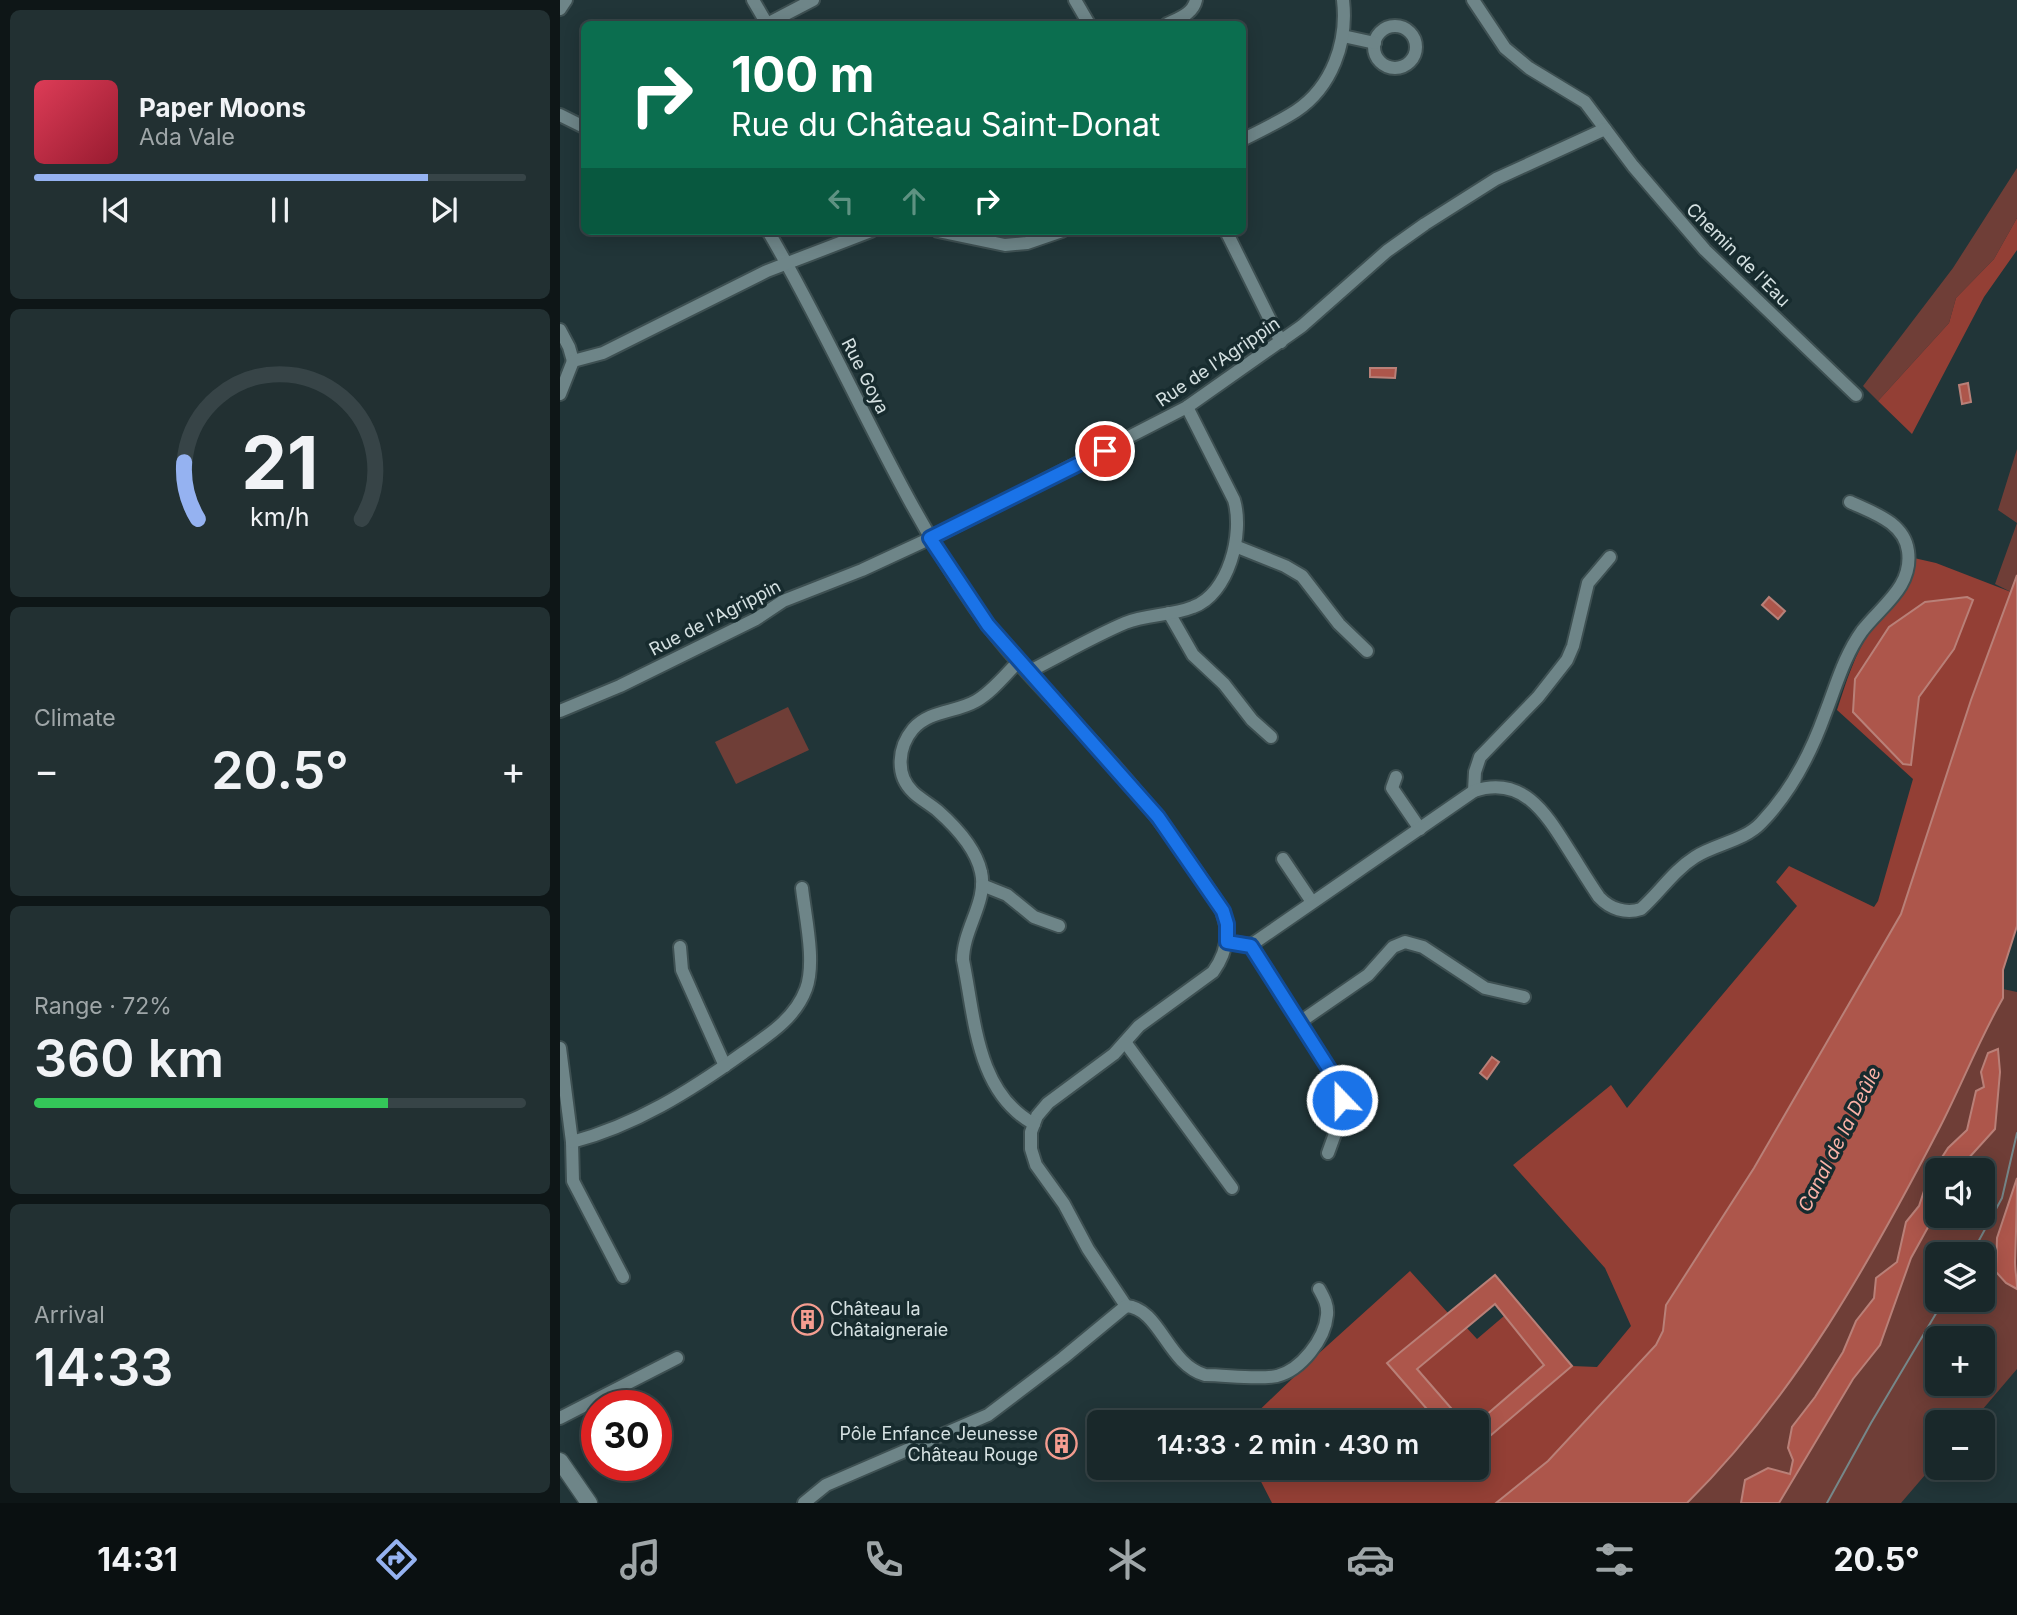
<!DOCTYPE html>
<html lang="en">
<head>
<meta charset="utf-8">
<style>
	body { margin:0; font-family:Inter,sans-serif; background:#223032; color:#f1f3f6; height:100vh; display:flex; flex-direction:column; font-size:26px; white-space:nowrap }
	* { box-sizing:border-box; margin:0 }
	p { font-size:23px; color:#9fa6a8 }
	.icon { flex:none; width:38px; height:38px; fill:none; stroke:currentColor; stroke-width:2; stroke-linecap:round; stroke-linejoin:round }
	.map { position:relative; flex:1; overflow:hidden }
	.details { display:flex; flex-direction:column; gap:10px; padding:10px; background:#0e1617; width:560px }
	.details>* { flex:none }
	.top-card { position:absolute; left:21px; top:21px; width:665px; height:214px; border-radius:10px; box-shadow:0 4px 18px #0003,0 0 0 2px #374447; background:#0b6e4f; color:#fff; overflow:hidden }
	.buttons { position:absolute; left:1365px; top:1158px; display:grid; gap:14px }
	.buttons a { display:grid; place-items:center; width:70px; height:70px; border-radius:10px; background:#19282a; box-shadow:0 4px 18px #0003,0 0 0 2px #374447; font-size:35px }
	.speed { position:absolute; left:21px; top:1390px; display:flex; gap:14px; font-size:35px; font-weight:700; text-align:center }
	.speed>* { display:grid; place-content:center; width:91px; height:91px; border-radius:50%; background:#19282a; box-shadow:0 4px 18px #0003,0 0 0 2px #374447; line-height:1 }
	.speed .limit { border:10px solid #d22; background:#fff; color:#111 }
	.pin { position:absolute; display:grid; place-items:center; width:60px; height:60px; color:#fff; margin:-30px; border:4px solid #fff; border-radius:50%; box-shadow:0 2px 7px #0007 }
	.me { position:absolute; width:77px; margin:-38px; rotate:338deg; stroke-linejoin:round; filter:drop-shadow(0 0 5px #0008) }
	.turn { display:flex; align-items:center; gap:24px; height:147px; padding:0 35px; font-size:32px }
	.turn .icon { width:91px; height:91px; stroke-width:2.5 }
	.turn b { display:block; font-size:49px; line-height:60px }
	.lanes { display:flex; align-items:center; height:66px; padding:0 35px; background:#0003; justify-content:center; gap:35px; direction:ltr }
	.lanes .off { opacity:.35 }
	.big { font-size:52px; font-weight:600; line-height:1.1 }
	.details .tile { flex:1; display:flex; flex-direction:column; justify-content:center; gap:10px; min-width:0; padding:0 24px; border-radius:10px; background:#223032 }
	.details .dial { align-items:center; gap:0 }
	.dial svg { height:182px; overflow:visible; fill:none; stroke:#374447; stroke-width:7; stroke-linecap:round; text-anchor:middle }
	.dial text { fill:#f1f3f6; stroke:none }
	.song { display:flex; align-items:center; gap:21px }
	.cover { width:84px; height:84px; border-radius:10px; background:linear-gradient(135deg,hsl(350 70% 55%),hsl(350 70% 35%)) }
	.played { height:7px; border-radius:4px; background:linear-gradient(90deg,#95b2f1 80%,#374447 80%) }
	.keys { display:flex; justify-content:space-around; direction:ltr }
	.heat { display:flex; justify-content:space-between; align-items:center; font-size:38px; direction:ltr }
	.charge { height:10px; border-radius:5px; background:linear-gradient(90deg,#34c759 72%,#374447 0) }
	.trip { position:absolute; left:527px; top:1410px; width:402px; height:70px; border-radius:10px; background:#19282a; box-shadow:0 4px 18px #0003,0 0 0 2px #374447; font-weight:600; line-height:70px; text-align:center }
	.menu { display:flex; height:112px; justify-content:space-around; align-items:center; background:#0a1011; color:#9fa6a8 }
	.menu .icon { width:49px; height:49px }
	.menu .selected { color:#95b2f1 }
	.menu b { font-size:32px; color:#f1f3f6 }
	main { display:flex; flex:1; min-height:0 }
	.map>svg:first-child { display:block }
	.green { fill:#6f3e37; fill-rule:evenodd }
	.forest { fill:#933f35; fill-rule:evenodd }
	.water { fill:#ad564b; stroke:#b98078; stroke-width:2 }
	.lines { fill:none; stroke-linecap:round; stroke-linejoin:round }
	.minor-casing { stroke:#3e5052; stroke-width:16 }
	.tertiary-casing { stroke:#3e5052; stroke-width:19 }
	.minor { stroke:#6e8588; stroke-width:12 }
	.tertiary { stroke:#6e8588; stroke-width:16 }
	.tram { stroke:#768789; stroke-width:2 }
	.route-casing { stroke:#114b97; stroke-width:18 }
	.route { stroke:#1a73e8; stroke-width:12 }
	.labels { text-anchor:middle; stroke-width:7; stroke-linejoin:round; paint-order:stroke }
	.street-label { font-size:18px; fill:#d5e1e2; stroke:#172b2e }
	.poi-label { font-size:18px; fill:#d5e1e2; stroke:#172b2e; text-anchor:start }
	.water-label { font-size:19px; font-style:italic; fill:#fcb3a8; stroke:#172b2e }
</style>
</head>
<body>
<main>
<section class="details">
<div class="tile">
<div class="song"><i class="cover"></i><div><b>Paper Moons</b><p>Ada Vale</p></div></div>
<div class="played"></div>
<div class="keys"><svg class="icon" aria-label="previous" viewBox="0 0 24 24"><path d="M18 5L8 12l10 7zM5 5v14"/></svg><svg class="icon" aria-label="pause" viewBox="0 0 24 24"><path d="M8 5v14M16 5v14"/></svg><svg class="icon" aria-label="next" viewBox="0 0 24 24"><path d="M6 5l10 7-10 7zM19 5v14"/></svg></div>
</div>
<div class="tile dial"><svg viewBox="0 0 100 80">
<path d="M14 69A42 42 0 1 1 86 69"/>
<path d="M14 69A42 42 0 0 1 8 44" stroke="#95b2f1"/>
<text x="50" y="56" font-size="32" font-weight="700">21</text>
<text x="50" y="72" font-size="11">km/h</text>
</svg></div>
<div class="tile"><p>Climate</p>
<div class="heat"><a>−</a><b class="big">20.5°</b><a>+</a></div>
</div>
<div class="tile"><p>Range · 72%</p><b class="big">360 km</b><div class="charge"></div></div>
<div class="tile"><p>Arrival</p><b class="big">14:33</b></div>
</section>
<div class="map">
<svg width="1457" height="1503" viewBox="0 0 1457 1503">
	<rect width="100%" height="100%" fill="#213538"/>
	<g class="green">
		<path d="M 1457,168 L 1457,218 L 1434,259 L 1396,298 L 1389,323 L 1318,401 L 1303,386 L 1393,268 Z"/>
		<path d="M 1457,449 L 1457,575 L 1451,592 L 1435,584 L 1457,523 L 1438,510 Z"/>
		<path d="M 228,707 L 249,750 L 176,784 L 155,742 Z"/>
		<path d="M 1443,989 L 1457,992 L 1457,1369 L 1411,1423 L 1377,1423 L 1377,1461 L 1341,1503 L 1127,1503 C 1236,1395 1310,1262 1380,1127 C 1402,1084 1419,1040 1443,999 ZM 1377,1171 L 1423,1171 L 1423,1216 L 1377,1216 ZM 1377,1255 L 1423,1255 L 1423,1300 L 1377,1300 ZM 1377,1339 L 1423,1339 L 1423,1384 L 1377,1384 Z"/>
	</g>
	<g class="forest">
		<path d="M 1457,218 L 1457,250 L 1424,297 L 1352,434 L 1318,401 L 1389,323 L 1396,298 L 1434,259 Z"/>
		<path d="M 1354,558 L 1376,563 L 1451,592 L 1411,700 L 1341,914 L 1194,1168 L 1106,1304 L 1103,1331 L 1096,1345 L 988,1461 L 936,1503 L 712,1503 L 694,1468 L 917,1468 L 917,1447 L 1012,1366 L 1037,1367 L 1071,1326 L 1045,1268 L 953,1165 L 1051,1085 L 1067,1108 L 1237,906 L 1216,882 L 1229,866 L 1314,907 L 1318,901 L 1353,779 L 1277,710 C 1286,682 1295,653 1312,628 C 1332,599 1347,599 1354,558 ZM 1365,602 L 1394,649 L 1359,697 L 1295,679 L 1329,627 Z"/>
		<path d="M 850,1271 L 888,1313 L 827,1363 L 879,1423 L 686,1423 L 757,1355 Z"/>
		<path d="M 944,1316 L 984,1365 L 917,1423 L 904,1423 L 857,1369 L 906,1327 L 917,1339 Z"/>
	</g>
	<g class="water">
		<path d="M 810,368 L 836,368 L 835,378 L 810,377 Z"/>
		<path d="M 1408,383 L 1411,402 L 1402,404 L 1399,385 Z"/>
		<path d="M 1457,575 L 1457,926 L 1443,970 L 1443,998 C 1419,1040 1402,1084 1380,1127 C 1310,1262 1236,1395 1127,1503 L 936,1503 L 988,1461 L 1096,1345 L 1103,1331 L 1106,1305 L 1194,1168 L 1341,914 L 1411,700 Z"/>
		<path d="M 1209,597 L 1225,611 L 1218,619 L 1202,605 Z"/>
		<path d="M 1407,597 L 1413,600 L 1394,649 L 1359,697 L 1351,765 L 1343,764 L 1293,712 L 1295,679 L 1329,627 L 1365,602 Z"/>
		<path d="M 1438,1049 L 1440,1072 L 1435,1129 L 1397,1171 L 1377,1171 L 1377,1211 L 1351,1258 L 1320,1345 L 1293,1379 L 1219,1503 L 1181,1503 L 1185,1480 L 1208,1468 L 1230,1474 L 1233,1460 L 1228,1448 L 1232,1427 L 1255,1397 L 1283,1352 L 1296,1321 L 1314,1298 L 1316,1278 L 1337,1262 L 1346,1222 L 1359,1206 L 1368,1179 L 1388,1148 L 1407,1130 L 1416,1091 L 1424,1087 L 1421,1072 L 1428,1053 Z"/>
		<path d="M 932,1057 L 939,1062 L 927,1079 L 920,1073 Z"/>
		<path d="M 1457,1178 C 1457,1206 1456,1234 1455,1262 C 1455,1270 1457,1280 1457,1289 L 1446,1283 L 1436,1272 L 1437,1238 Z"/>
		<path d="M 935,1275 L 1012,1366 L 917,1447 L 917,1423 L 984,1365 L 935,1304 L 857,1369 L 904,1423 L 879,1423 L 827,1363 Z"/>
	</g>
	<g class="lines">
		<defs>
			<g id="minor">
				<path d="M 193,0 L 207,24"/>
				<path d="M 515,0 L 529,24"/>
				<path d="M 913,0 L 945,48 L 969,68 L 1025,102 L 1073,166 L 1145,250 L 1296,395"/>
				<path d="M 0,9 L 6,0"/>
				<path d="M 207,24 L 253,0"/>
				<path d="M 607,24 C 619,18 633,14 636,0"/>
				<circle cx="835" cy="47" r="21"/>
				<path d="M 783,36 L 815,43"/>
				<path d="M 0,115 L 24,127"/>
				<path d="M 682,140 C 700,131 719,122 736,111 C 772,87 788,42 783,0"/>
				<path d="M 208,231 C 281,355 333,489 415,608 C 456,667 512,717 559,771 C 596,813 627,857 658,903 C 671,926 669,950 653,972 L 579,1026 L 554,1054 L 488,1103 L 477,1116 L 471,1132 L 471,1149 L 476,1165 L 504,1204 L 528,1249 L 566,1306"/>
				<path d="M 378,231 L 445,245 L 467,243 L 502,231"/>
				<path d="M 666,231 L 721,342"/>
				<path d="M 0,330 L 9,347 L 13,361"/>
				<path d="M 0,394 L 13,361 L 43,353 L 207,271 L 311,231"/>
				<path d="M 675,546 L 725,566 L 742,576 L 779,624 L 807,651"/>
				<path d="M 609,613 L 633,655 L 664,684 L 692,720 L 711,737"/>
				<path d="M 459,661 C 446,674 432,692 416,701 C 395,713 370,710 353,729 C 338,747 335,775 353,792 C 360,799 370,804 378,811 C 396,827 416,849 421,872 C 428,901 403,929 403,960 C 415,1018 416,1092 474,1124"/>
				<path d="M 468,672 C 500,656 532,637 565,623 C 587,614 611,616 633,607 C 669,594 684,533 674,500 L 627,407"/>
				<path d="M 0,711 L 60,686 L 196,619 L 223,601 L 302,570 L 384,532 L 627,407 L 742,326 L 827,251 L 865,224 L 936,179 L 1045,129"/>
				<path d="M 836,777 L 832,788 L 860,829"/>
				<path d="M 914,791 L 915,772 L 920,757 L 978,697 L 1007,660 L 1013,646 L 1028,583 L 1050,557"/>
				<path d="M 723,859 L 752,902"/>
				<path d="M 422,885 L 447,895 L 474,917 L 499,926"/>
				<path d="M 667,942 L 691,945 L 780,1086 L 780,1120 L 768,1153"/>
				<path d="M 691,945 L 914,791 C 962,775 985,812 1007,847 C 1018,864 1028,881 1039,897 C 1050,909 1066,914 1081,909 C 1100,892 1113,871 1135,857 C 1155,844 1184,841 1201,823 C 1230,793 1251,753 1265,714 C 1276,686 1284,656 1302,631 C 1321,606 1353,587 1348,551 C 1344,522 1313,513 1290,502"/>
				<path d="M 120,947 L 122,970 L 165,1066"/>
				<path d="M 740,1022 L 808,975 L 833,947 L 845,942 L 863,947 L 925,988 L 964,997"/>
				<path d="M 565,1042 L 672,1188"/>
				<path d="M 0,1048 L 12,1142 L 13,1181 L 63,1277"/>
				<path d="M 12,1142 C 76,1125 130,1091 183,1053 C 207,1036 235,1019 246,989 C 256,962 245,916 242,888"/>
				<path d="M 566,1306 C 600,1308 607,1364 645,1375 C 667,1375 696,1380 717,1376 C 741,1370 765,1339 767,1315 C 768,1305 764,1298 759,1289"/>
				<path d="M 0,1418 L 117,1358"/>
				<path d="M 244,1503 L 266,1485 L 428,1415 L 503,1358 L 566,1306"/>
			</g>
			<path id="tertiary" d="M 0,1461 L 29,1503"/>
		</defs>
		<use href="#minor" class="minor-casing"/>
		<use href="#tertiary" class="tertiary-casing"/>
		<use href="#minor" class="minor"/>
		<use href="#tertiary" class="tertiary"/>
		<g class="tram">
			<path d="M 1411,1255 L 1442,1198 L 1457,1133"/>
			<path d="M 1267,1503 L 1311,1423 L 1384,1300"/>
		</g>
	</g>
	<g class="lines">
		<defs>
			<path id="route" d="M 545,451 L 370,538 L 428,625 L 598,817 L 663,911 L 667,924 L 667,942 L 691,946 L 780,1086 L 782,1100"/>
		</defs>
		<use href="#route" class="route-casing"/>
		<use href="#route" class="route"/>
	</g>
	<defs>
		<symbol id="building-ring" viewBox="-11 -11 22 22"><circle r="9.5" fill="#172b2e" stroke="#f59d90" stroke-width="1.5"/><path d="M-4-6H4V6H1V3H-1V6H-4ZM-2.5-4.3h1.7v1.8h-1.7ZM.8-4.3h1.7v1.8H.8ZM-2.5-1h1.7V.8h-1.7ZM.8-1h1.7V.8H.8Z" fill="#f59d90"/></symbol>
	</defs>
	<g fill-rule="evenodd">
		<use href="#building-ring" x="230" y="1302" width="35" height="35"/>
		<use href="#building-ring" x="484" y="1426" width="35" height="35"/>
	</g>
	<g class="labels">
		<g class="street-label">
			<text transform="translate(1178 255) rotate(45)" y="6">Chemin de l'Eau</text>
			<text transform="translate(658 362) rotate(-34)" y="6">Rue de l'Agrippin</text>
			<text transform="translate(305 376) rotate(63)" y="6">Rue Goya</text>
			<text transform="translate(155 618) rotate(-27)" y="6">Rue de l'Agrippin</text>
		</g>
		<g class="poi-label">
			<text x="270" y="1315">Château la<tspan x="270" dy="21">Châtaigneraie</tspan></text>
			<text x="478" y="1440" text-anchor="end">Pôle Enfance Jeunesse<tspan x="478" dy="21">Château Rouge</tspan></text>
		</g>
		<g class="water-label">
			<text transform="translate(1279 1139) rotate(-63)" y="7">Canal de la Deûle</text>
		</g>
	</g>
</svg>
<div class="buttons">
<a><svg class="icon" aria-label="sound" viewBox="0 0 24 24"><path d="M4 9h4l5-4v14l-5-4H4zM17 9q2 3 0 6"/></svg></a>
<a><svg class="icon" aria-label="layers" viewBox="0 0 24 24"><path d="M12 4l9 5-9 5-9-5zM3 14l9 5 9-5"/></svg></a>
<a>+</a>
<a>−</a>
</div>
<div class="speed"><div class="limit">30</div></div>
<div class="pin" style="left:545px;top:451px;background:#d93025"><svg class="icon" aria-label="arrive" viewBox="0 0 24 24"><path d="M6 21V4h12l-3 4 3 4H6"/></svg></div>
<svg class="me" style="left:782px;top:1100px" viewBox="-20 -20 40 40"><circle r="17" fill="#1a73e8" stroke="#fff" stroke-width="3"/><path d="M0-11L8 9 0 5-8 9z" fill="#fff"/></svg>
<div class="trip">14:33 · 2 min · 430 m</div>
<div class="top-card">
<div class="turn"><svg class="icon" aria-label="right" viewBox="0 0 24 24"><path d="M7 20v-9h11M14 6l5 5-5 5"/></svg><div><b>100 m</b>Rue du Château Saint-Donat</div></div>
<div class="lanes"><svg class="icon off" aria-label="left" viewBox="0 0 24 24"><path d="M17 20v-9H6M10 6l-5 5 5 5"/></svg><svg class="icon off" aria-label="ahead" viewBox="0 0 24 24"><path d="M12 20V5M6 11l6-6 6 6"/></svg><svg class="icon" aria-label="right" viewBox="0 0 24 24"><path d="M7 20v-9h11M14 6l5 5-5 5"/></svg></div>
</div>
</div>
</main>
<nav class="menu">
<b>14:31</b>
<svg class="icon selected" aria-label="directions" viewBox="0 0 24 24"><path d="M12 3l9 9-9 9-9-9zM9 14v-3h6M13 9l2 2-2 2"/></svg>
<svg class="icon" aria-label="music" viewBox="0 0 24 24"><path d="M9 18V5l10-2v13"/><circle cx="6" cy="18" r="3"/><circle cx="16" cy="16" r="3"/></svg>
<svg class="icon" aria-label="phone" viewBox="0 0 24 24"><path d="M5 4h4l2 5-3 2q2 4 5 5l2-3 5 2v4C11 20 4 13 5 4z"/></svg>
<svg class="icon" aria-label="climate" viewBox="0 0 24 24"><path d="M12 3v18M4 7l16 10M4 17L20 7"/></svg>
<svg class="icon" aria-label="car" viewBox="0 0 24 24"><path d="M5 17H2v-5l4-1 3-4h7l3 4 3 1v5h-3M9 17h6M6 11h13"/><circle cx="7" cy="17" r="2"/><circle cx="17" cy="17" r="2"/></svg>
<svg class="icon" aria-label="filters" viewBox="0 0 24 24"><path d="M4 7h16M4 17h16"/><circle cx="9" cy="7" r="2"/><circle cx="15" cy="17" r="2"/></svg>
<b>20.5°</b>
</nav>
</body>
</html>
